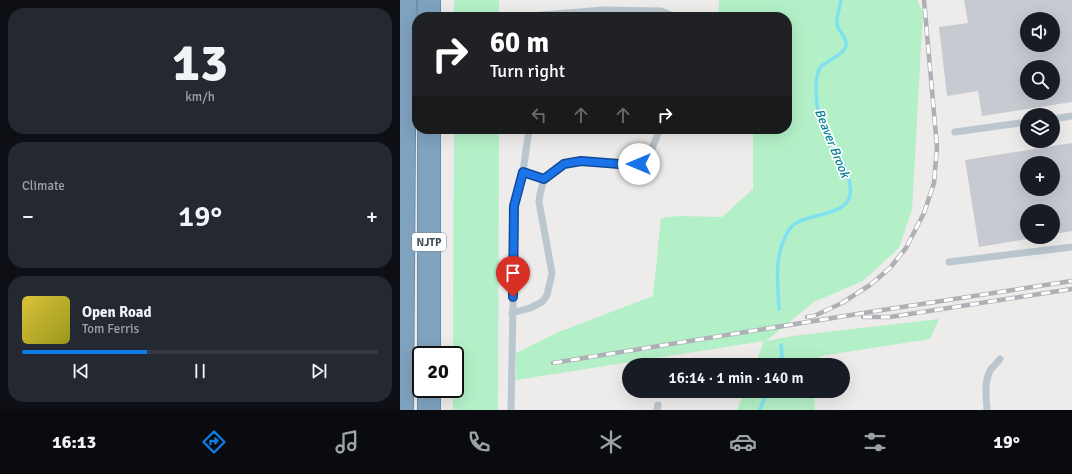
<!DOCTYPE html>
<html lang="en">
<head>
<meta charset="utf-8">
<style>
	body { margin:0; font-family:Signika,sans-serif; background:#242831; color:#f1f3f6; height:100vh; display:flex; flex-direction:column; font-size:15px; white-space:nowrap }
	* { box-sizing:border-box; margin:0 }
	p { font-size:13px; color:#9ea1a6 }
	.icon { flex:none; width:22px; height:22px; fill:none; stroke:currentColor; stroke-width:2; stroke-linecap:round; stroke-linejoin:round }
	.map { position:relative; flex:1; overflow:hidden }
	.panel { display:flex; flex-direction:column; gap:8px; padding:8px; background:#0d0f14; width:400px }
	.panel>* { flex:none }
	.hud { position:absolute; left:12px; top:12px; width:380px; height:122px; border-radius:16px; box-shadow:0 4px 16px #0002; background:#202124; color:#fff; overflow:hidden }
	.buttons { position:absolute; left:620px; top:12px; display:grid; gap:8px }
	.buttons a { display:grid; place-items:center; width:40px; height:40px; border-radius:50%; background:#171b24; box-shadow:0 4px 16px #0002; font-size:20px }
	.speed { position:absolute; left:12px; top:346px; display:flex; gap:8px; font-size:20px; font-weight:700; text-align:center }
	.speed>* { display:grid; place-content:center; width:52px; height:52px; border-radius:50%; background:#171b24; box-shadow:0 4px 16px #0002; line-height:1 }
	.speed .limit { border:2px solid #111; border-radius:6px; background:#fff; color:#111 }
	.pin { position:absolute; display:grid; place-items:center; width:34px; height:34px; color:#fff; margin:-41px -17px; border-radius:50% 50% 50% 0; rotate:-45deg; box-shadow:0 0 4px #0007 }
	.pin .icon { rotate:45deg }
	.me { position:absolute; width:44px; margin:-22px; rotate:270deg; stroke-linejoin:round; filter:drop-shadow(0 0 3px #0008) }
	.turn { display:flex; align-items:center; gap:14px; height:84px; padding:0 12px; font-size:18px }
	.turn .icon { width:52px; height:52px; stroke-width:2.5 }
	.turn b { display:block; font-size:28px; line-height:34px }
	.lanes { display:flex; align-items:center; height:38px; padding:0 12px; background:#0003; justify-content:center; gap:20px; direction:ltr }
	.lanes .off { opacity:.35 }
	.big { font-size:30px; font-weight:600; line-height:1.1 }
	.panel .card { flex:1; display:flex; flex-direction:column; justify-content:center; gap:6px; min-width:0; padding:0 14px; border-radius:16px; background:#242831 }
	.panel .dial { align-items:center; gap:0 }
	.dial b { font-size:52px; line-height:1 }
	.song { display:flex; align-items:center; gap:12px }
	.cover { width:48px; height:48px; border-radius:6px; background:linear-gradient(135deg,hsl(50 70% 55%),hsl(60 70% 35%)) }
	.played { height:4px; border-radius:2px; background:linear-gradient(90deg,#0e7ce5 35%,#363941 35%) }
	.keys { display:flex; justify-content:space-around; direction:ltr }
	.heat { display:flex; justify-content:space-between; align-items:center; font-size:22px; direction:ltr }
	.trip { position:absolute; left:222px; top:358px; width:228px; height:40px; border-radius:20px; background:#171b24; box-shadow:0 4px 16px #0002; font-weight:600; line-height:40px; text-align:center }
	.tabs { display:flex; height:64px; justify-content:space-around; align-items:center; background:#090b0e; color:#9ea1a6 }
	.tabs .icon { width:28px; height:28px }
	.tabs .selected { color:#0e7ce5 }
	.tabs b { font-size:18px; color:#f1f3f6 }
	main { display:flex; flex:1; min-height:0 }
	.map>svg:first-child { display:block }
	.green { fill:#b4f0c7 }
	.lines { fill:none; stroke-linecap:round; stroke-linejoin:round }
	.stream { stroke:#7ee1f0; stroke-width:3.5 }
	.building { fill:#c7cad1; fill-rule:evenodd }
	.highway-casing { stroke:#6a8daa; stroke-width:24 }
	.lane { stroke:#bbc7cf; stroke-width:7 }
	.highway { stroke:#7fa2be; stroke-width:22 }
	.rail-casing { stroke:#adb1b6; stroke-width:4.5 }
	.rail { stroke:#fff; stroke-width:3; stroke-dasharray:9; stroke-linecap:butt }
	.route-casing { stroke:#114b97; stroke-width:10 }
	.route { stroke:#1a73e8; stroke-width:7 }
	.labels { text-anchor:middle; stroke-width:3.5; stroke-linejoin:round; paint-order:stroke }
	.shield { fill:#fff; stroke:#7b848b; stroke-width:1 }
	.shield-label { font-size:11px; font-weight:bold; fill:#435059 }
	.water-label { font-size:13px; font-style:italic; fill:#068194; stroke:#fff }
</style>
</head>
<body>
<main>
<section class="panel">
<div class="card dial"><b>13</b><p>km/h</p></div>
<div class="card"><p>Climate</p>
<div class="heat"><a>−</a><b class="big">19°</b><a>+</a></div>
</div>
<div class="card">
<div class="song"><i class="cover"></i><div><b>Open Road</b><p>Tom Ferris</p></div></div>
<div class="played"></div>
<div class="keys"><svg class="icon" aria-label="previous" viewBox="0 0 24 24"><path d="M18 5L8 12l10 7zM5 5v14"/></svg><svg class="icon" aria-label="pause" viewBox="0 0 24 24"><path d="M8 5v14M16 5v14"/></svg><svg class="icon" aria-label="next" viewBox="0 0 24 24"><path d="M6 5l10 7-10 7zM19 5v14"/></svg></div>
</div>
</section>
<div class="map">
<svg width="672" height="410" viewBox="0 0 672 410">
	<rect width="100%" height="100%" fill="#eeebeb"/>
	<g class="green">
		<rect x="54" y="0" width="45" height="17"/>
		<path d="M 319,0 L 517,0 L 523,12 L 512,210 L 499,248 L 463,281 L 414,302 L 366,341 L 392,336 L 539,319 L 530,339 L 421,356 L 414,365 L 355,365 L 364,341 L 116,380 L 116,353 L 161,331 L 253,296 L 261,218 L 279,216 L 322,217 L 353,189 L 353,129 L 387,129 L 387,17 L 318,17 Z"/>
		<path d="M 54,129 L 99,129 L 98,410 L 53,410 L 53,389 L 55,389 L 55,355 L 53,355 Z"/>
		<path d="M 345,391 L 414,391 L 415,410 L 337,410 Z"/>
	</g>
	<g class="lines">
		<g class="stream">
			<path d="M 379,309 C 378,285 374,260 385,237 C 387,233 390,228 393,225 C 408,213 447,216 450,195 C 453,176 437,150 428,133 C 424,126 419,119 418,111 C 416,101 415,82 418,72 C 419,68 422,65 426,63 C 433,57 443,55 446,46 C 448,37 438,32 437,24 C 436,17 440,7 441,0"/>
			<path d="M 380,365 L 382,357 L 381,345"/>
			<path d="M 360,410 L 367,391"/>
		</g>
	</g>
	<g class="building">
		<path d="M 564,0 L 672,0 L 672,102 L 582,116 L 578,91 L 547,96 L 539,27 L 568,23 ZM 627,19 L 653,19 L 653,45 L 627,45 ZM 627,67 L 653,67 L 653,93 L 627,93 Z"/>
		<path d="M 672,143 L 672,231 L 653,234 L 653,211 L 627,211 L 627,239 L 579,247 L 565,160 ZM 627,163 L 653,163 L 653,189 L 627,189 Z"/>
	</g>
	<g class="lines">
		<defs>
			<g id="highway">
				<path d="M 29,0 L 29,17"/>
				<path d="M 29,355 L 29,129"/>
				<path d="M 2,410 L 5,0"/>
				<path d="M 29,410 L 29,389"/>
			</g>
		</defs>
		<use href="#highway" class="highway-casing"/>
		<g class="lane">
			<path d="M 139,17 L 141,15 L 204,10 L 261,11 L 275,17"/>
			<path d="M 653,119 L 672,116"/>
			<path d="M 555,132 L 627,122"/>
			<path d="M 123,172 L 144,179"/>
			<path d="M 549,262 L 672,247"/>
			<path d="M 112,313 L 130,308 L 142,302 L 147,295 L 152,273 L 139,202 L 140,194 L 144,179 L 164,164 L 181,161 L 232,165 L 239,164 L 253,146 L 260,129"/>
			<path d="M 111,410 L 115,206 L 123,172 L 129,129"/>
			<path d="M 257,410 L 258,405"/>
			<path d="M 587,410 C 586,397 584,380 591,369 C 594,366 597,363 600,359"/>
		</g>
		<use href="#highway" class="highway"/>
		<defs>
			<g id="rail">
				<path d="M 407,317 L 414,316 L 442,303 L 470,285 L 490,268 L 506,248 L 524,213 L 534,183 L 537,147 L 524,0"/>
				<path d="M 463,317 L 490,317 L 672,289"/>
				<path d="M 153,363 L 476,311 L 672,281"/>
			</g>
		</defs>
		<use href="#rail" class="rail-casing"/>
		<use href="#rail" class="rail"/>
	</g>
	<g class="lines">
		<defs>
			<path id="route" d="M 113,297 L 114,206 L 123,172 L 144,179 L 164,164 L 181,161 L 232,165 L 239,164"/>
		</defs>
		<use href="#route" class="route-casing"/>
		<use href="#route" class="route"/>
	</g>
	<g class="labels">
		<rect class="shield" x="12" y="233" width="34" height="18" rx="3"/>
		<g class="shield-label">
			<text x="29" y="246">NJTP</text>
		</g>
		<g class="water-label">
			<text transform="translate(433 143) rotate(68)" y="5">Beaver Brook</text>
		</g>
	</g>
</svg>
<div class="buttons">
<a><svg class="icon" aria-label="sound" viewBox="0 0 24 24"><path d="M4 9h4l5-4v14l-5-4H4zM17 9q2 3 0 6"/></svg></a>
<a><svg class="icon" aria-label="search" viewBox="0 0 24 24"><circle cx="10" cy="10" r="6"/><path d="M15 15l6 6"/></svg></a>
<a><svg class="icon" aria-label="layers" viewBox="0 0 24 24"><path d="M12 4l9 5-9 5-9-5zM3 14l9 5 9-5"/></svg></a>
<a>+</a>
<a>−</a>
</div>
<div class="speed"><div class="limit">20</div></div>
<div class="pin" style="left:113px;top:297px;background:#d93025"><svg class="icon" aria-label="arrive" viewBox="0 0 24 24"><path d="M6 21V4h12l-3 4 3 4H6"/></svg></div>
<svg class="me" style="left:239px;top:164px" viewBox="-20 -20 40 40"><circle r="19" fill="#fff"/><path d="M0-13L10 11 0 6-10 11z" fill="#1a73e8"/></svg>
<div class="trip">16:14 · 1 min · 140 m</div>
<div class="hud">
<div class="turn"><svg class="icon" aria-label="right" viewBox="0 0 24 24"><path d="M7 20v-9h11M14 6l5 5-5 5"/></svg><div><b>60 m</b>Turn right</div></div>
<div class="lanes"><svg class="icon off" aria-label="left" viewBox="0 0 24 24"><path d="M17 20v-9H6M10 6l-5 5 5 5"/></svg><svg class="icon off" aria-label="ahead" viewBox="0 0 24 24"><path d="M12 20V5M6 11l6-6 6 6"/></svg><svg class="icon off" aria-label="ahead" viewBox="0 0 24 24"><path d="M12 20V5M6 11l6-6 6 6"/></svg><svg class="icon" aria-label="right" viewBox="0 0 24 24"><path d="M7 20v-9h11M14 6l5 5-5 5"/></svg></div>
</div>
</div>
</main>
<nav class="tabs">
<b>16:13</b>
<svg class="icon selected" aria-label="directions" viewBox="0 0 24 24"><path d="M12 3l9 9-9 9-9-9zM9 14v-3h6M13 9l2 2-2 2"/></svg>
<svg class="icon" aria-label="music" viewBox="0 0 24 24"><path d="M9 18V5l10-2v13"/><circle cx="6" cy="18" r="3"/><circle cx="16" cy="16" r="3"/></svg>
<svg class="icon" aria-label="phone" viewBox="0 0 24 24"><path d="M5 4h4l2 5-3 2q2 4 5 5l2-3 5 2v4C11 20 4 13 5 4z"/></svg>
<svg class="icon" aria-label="climate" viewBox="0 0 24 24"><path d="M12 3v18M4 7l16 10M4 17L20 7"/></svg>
<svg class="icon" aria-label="car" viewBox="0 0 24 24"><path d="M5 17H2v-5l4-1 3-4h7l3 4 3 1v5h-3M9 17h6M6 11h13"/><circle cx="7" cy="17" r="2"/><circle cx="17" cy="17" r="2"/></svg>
<svg class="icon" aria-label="filters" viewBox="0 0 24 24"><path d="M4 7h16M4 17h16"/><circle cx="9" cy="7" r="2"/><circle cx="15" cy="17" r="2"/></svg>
<b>19°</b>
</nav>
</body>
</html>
